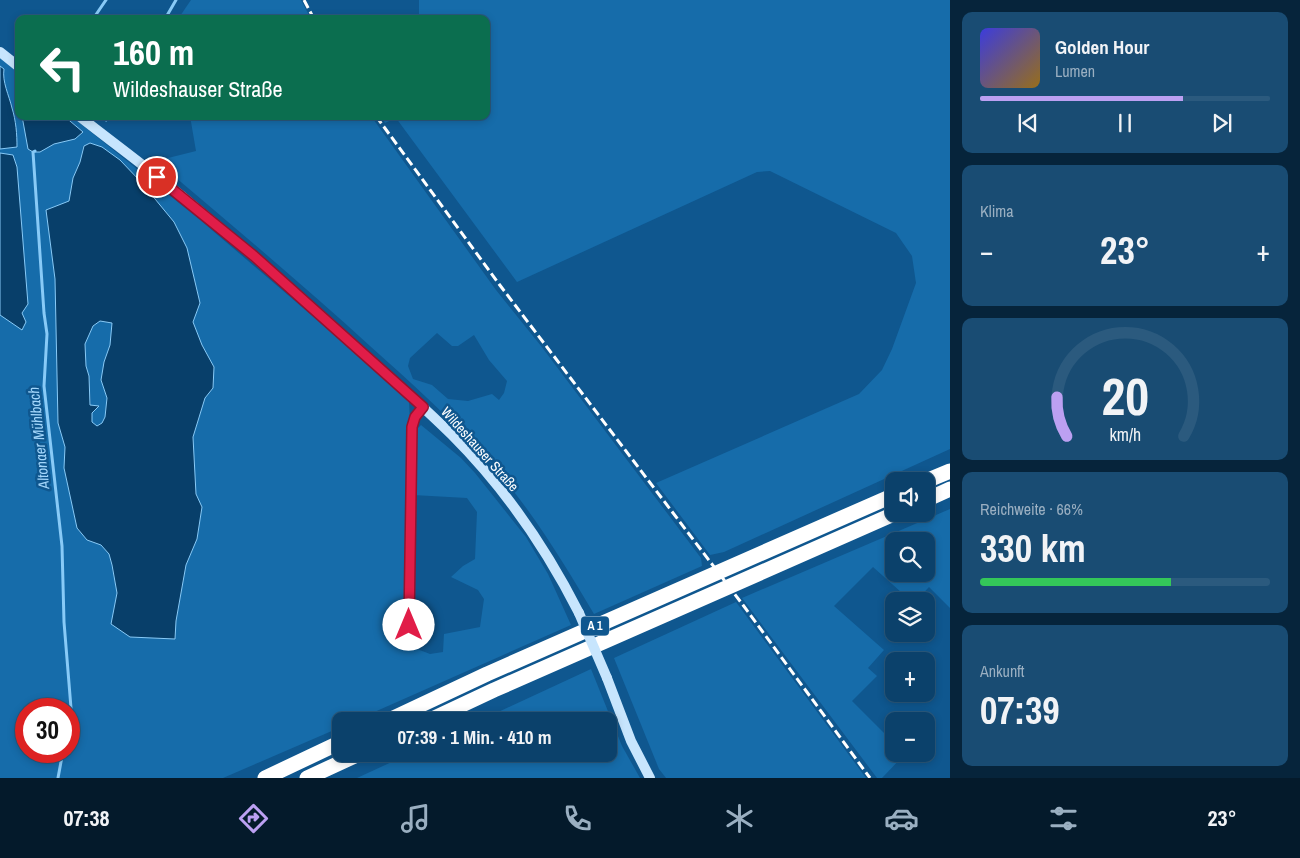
<!DOCTYPE html>
<html lang="de">
<head>
<meta charset="utf-8">
<style>
	body { margin:0; font-family:"Archivo Narrow",sans-serif; background:#194c73; color:#f1f3f6; height:100vh; display:flex; flex-direction:column; font-size:19px; white-space:nowrap }
	* { box-sizing:border-box; margin:0 }
	p { font-size:16px; color:#9aafc1 }
	.icon { flex:none; width:28px; height:28px; fill:none; stroke:currentColor; stroke-width:2; stroke-linecap:round; stroke-linejoin:round }
	.map { position:relative; flex:1; overflow:hidden }
	.sheet { display:flex; flex-direction:column; gap:12px; padding:12px; background:#06243b; width:350px }
	.sheet>* { flex:none }
	.hud { position:absolute; left:15px; top:15px; width:475px; height:105px; border-radius:10px; box-shadow:0 2px 8px #0003,0 0 0 1px #2b5a7e; background:#0b6e4f; color:#fff; overflow:hidden }
	.tools { position:absolute; left:885px; top:472px; display:grid; gap:10px }
	.tools a { display:grid; place-items:center; width:50px; height:50px; border-radius:10px; background:#0b416b; box-shadow:0 2px 8px #0003,0 0 0 1px #2b5a7e; font-size:25px }
	.speed { position:absolute; left:15px; top:698px; display:flex; gap:10px; font-size:25px; font-weight:700; text-align:center }
	.speed>* { display:grid; place-content:center; width:65px; height:65px; border-radius:50%; background:#0b416b; box-shadow:0 2px 8px #0003,0 0 0 1px #2b5a7e; line-height:1 }
	.speed .limit { border:8px solid #d22; background:#fff; color:#111 }
	.pin { position:absolute; display:grid; place-items:center; width:42px; height:42px; color:#fff; margin:-21px; border:2px solid #fff; border-radius:50%; box-shadow:0 1px 5px #0007 }
	.me { position:absolute; width:55px; margin:-28px; rotate:0deg; stroke-linejoin:round; filter:drop-shadow(0 0 4px #0008) }
	.turn { display:flex; align-items:center; gap:18px; height:105px; padding:0 15px; font-size:22px }
	.turn .icon { width:65px; height:65px; stroke-width:2.5 }
	.turn b { display:block; font-size:35px; line-height:42px }
	.big { font-size:38px; font-weight:700; line-height:1.1 }
	.sheet .tile { flex:1; display:flex; flex-direction:column; justify-content:center; gap:8px; min-width:0; padding:0 18px; border-radius:10px; background:#194c73 }
	.sheet .dial { align-items:center; gap:0 }
	.dial svg { height:130px; overflow:visible; fill:none; stroke:#2b5a7e; stroke-width:7; stroke-linecap:round; text-anchor:middle }
	.dial text { fill:#f1f3f6; stroke:none }
	.song { display:flex; align-items:center; gap:15px }
	.cover { width:60px; height:60px; border-radius:8px; background:linear-gradient(135deg,hsl(240 70% 55%),hsl(40 70% 35%)) }
	.played { height:5px; border-radius:2px; background:linear-gradient(90deg,#bca0f2 70%,#2b5a7e 70%) }
	.keys { display:flex; justify-content:space-around; direction:ltr }
	.heat { display:flex; justify-content:space-between; align-items:center; font-size:28px; direction:ltr }
	.charge { height:8px; border-radius:4px; background:linear-gradient(90deg,#34c759 66%,#2b5a7e 0) }
	.trip { position:absolute; left:332px; top:712px; width:285px; height:50px; border-radius:10px; background:#0b416b; box-shadow:0 2px 8px #0003,0 0 0 1px #2b5a7e; font-weight:700; line-height:50px; text-align:center }
	.menu { display:flex; height:80px; justify-content:space-around; align-items:center; background:#041a2b; color:#9aafc1 }
	.menu .icon { width:35px; height:35px }
	.menu .selected { color:#bca0f2 }
	.menu b { font-size:22px; color:#f1f3f6 }
	main { display:flex; flex:1; min-height:0 }
	.map>svg:first-child { display:block }
	.green { fill:#166caa; fill-rule:evenodd }
	.water { fill:#083f6a; stroke:#88caf7; fill-rule:evenodd }
	.lines { fill:none; stroke-linecap:round; stroke-linejoin:round }
	.stream { stroke:#88caf7; stroke-width:3 }
	.street { stroke:#97cdf3; stroke-width:5 }
	.secondary { stroke:#c7e5fd; stroke-width:10 }
	.highway { stroke:#fff; stroke-width:15 }
	.rail { stroke:#fff; stroke-width:3; stroke-dasharray:9 4; stroke-linecap:butt }
	.secondary-bridge { stroke:#c7e5fd; stroke-width:10 }
	.route-casing { stroke:#92132f; stroke-width:12 }
	.route { stroke:#e11d48; stroke-width:9 }
	.labels { text-anchor:middle; stroke-width:5; stroke-linejoin:round; paint-order:stroke }
	.shield { fill:#0f578f; stroke:#b7cddd; stroke-width:1 }
	.shield-label { font-size:12px; font-weight:bold; fill:#fff }
	.street-label { font-size:14px; fill:#fff; stroke:#0f578f }
	.water-label { font-size:15px; font-style:italic; fill:#a3d6fb; stroke:#0f578f }
</style>
</head>
<body>
<main>
<div class="map">
<svg width="950" height="778" viewBox="0 0 950 778">
	<rect width="100%" height="100%" fill="#0f578f"/>
	<g class="green">
		<path d="M 191,0 L 301,0 L 311,19 L 178,19 Z"/>
		<path d="M 419,0 L 950,0 L 950,449 L 724,552 L 710,555 L 656,483 L 859,394 L 882,370 L 892,349 L 916,283 L 912,256 L 896,233 L 770,171 L 757,172 L 517,282 L 396,118 L 385,123 L 381,116 L 486,116 L 486,19 L 419,19 Z"/>
		<path d="M 0,57 L 19,73 L 19,116 L 22,116 L 26,131 L 40,152 C 53,141 70,143 83,132 L 64,116 L 71,116 L 199,219 L 316,319 L 409,402 L 410,422 L 404,644 L 430,654 L 443,652 L 444,634 L 480,627 L 484,599 L 478,590 L 451,577 L 463,566 L 475,559 L 477,512 L 467,498 L 413,495 L 415,431 L 421,425 L 461,458 L 475,473 L 526,537 L 548,574 L 571,625 L 354,721 L 341,721 L 341,727 L 223,778 L 0,778 L 0,315 L 7,319 L 22,314 L 26,281 L 16,163 L 13,155 L 0,153 L 0,149 L 17,147 C 17,134 16,121 12,108 C 9,95 2,82 4,69 L 0,66 ZM 83,146 L 102,147 L 120,160 L 141,182 L 174,222 L 187,248 L 200,303 L 193,322 L 202,345 L 214,367 L 213,388 L 205,398 L 193,437 L 196,495 L 202,507 L 197,539 L 186,565 L 176,621 L 175,639 L 114,608 L 117,593 L 109,554 L 101,545 L 87,540 L 77,528 L 64,468 L 65,448 L 58,423 L 55,279 L 50,241 L 69,201 L 73,178 L 80,162 ZM 26,709 L 69,709 L 69,751 L 26,751 Z"/>
		<path d="M 190,116 L 371,116 L 496,290 L 541,346 L 701,558 L 702,566 L 594,614 C 562,560 529,506 487,459 C 451,418 410,382 370,346 C 300,282 228,222 156,161 L 196,151 ZM 437,333 L 452,346 L 458,346 L 474,335 L 489,360 L 507,381 L 504,393 L 499,400 L 492,394 L 468,401 L 448,399 L 432,385 L 413,379 L 408,366 L 410,358 Z"/>
		<path d="M 100,321 L 112,323 L 110,345 L 104,362 L 101,380 L 107,398 L 105,417 L 102,423 L 97,426 L 92,422 L 89,376 L 86,366 L 85,344 L 93,326 Z"/>
		<path d="M 950,509 L 950,608 L 929,587 L 916,601 L 911,601 L 873,567 L 834,606 L 884,650 L 868,668 L 877,676 L 852,701 L 894,743 L 894,754 L 905,754 L 882,778 L 877,778 L 742,598 ZM 894,541 L 926,541 L 926,574 L 894,574 Z"/>
		<path d="M 736,602 L 866,778 L 666,778 L 659,769 L 614,658 Z"/>
		<path d="M 591,669 L 622,746 L 640,778 L 357,778 L 409,754 L 609,754 L 609,721 L 479,721 Z"/>
	</g>
	<g class="water">
		<path d="M 0,66 L 4,69 C 2,82 9,95 12,108 C 16,121 17,134 17,147 L 0,149 Z"/>
		<path d="M 22,116 L 64,116 L 83,132 L 75,139 L 54,144 L 40,152 L 33,152 L 28,149 Z"/>
		<path d="M 90,143 L 102,147 L 120,160 L 141,182 L 174,222 L 187,248 L 200,303 L 193,322 L 202,345 L 214,367 L 213,388 L 205,398 L 193,437 L 196,494 L 202,507 L 197,539 L 186,565 L 176,621 L 175,639 L 130,637 L 111,624 L 117,593 L 112,565 L 109,554 L 101,545 L 87,540 L 77,528 L 64,468 L 65,447 L 58,423 L 55,279 L 46,210 L 69,201 L 73,178 L 80,162 L 84,146 ZM 100,321 L 112,323 L 110,345 L 104,362 L 101,380 L 107,398 L 105,417 L 102,423 L 97,426 L 92,422 L 92,413 L 99,406 L 90,405 L 89,376 L 86,366 L 85,344 L 93,326 Z"/>
		<path d="M 0,153 L 13,155 L 17,167 L 28,304 L 22,313 L 26,322 L 22,330 L 0,315 Z"/>
	</g>
	<g class="lines">
		<g class="stream">
			<path d="M 93,19 L 106,0"/>
			<path d="M 165,19 L 176,0"/>
			<path d="M 106,120 L 108,116"/>
			<path d="M 35,151 L 33,152 L 44,313 L 47,334 L 44,386 L 62,546 L 64,622 L 71,708 L 69,722"/>
			<path d="M 58,778 L 63,751"/>
		</g>
		<path class="street" d="M 409,625 L 412,427 L 415,417 L 423,407"/>
		<g class="secondary">
			<path d="M 0,52 L 19,67"/>
			<path d="M 79,116 C 116,145 154,173 189,202 C 246,249 301,297 355,346 C 388,376 421,404 452,435 C 504,487 546,548 579,613"/>
			<path d="M 607,678 L 631,741 L 650,778"/>
		</g>
		<g class="highway">
			<path d="M 926,481 L 950,471"/>
			<path d="M 926,500 L 950,489"/>
			<path d="M 387,721 L 487,674 L 894,495"/>
			<path d="M 428,721 L 494,690 L 894,514"/>
			<path d="M 265,778 L 341,742"/>
			<path d="M 307,778 L 359,754"/>
		</g>
		<g class="rail">
			<path d="M 304,0 L 314,19"/>
			<path d="M 376,116 L 499,284 L 743,605 L 870,778"/>
		</g>
		<path class="secondary-bridge" d="M 579,613 L 607,678"/>
	</g>
	<g class="lines">
		<defs>
			<path id="route" d="M 157,177 L 254,256 L 423,407 L 415,417 L 412,427 L 409,625"/>
		</defs>
		<use href="#route" class="route-casing"/>
		<use href="#route" class="route"/>
	</g>
	<g class="labels">
		<rect class="shield" x="581" y="616.5" width="28" height="19" rx="4"/>
		<g class="shield-label">
			<text x="595" y="630">A 1</text>
		</g>
		<g class="street-label">
			<text transform="translate(480 449) rotate(48)" y="5">Wildeshauser Straße</text>
		</g>
		<g class="water-label">
			<text transform="translate(39 438) rotate(-96)" y="5">Altonaer Mühlbach</text>
		</g>
	</g>
</svg>
<div class="tools">
<a><svg class="icon" aria-label="sound" viewBox="0 0 24 24"><path d="M4 9h4l5-4v14l-5-4H4zM17 9q2 3 0 6"/></svg></a>
<a><svg class="icon" aria-label="search" viewBox="0 0 24 24"><circle cx="10" cy="10" r="6"/><path d="M15 15l6 6"/></svg></a>
<a><svg class="icon" aria-label="layers" viewBox="0 0 24 24"><path d="M12 4l9 5-9 5-9-5zM3 14l9 5 9-5"/></svg></a>
<a>+</a>
<a>−</a>
</div>
<div class="speed"><div class="limit">30</div></div>
<div class="pin" style="left:157px;top:177px;background:#d93025"><svg class="icon" aria-label="arrive" viewBox="0 0 24 24"><path d="M6 21V4h12l-3 4 3 4H6"/></svg></div>
<svg class="me" style="left:409px;top:625px" viewBox="-20 -20 40 40"><circle r="19" fill="#fff"/><path d="M0-13L10 11 0 6-10 11z" fill="#e11d48"/></svg>
<div class="trip">07:39 · 1 Min. · 410 m</div>
<div class="hud">
<div class="turn"><svg class="icon" aria-label="left" viewBox="0 0 24 24"><path d="M17 20v-9H6M10 6l-5 5 5 5"/></svg><div><b>160 m</b>Wildeshauser Straße</div></div>
</div>
</div>
<section class="sheet">
<div class="tile">
<div class="song"><i class="cover"></i><div><b>Golden Hour</b><p>Lumen</p></div></div>
<div class="played"></div>
<div class="keys"><svg class="icon" aria-label="previous" viewBox="0 0 24 24"><path d="M18 5L8 12l10 7zM5 5v14"/></svg><svg class="icon" aria-label="pause" viewBox="0 0 24 24"><path d="M8 5v14M16 5v14"/></svg><svg class="icon" aria-label="next" viewBox="0 0 24 24"><path d="M6 5l10 7-10 7zM19 5v14"/></svg></div>
</div>
<div class="tile"><p>Klima</p>
<div class="heat"><a>−</a><b class="big">23°</b><a>+</a></div>
</div>
<div class="tile dial"><svg viewBox="0 0 100 80">
<path d="M14 69A42 42 0 1 1 86 69"/>
<path d="M14 69A42 42 0 0 1 8 45" stroke="#bca0f2"/>
<text x="50" y="56" font-size="32" font-weight="700">20</text>
<text x="50" y="72" font-size="11">km/h</text>
</svg></div>
<div class="tile"><p>Reichweite · 66%</p><b class="big">330 km</b><div class="charge"></div></div>
<div class="tile"><p>Ankunft</p><b class="big">07:39</b></div>
</section>
</main>
<nav class="menu">
<b>07:38</b>
<svg class="icon selected" aria-label="directions" viewBox="0 0 24 24"><path d="M12 3l9 9-9 9-9-9zM9 14v-3h6M13 9l2 2-2 2"/></svg>
<svg class="icon" aria-label="music" viewBox="0 0 24 24"><path d="M9 18V5l10-2v13"/><circle cx="6" cy="18" r="3"/><circle cx="16" cy="16" r="3"/></svg>
<svg class="icon" aria-label="phone" viewBox="0 0 24 24"><path d="M5 4h4l2 5-3 2q2 4 5 5l2-3 5 2v4C11 20 4 13 5 4z"/></svg>
<svg class="icon" aria-label="climate" viewBox="0 0 24 24"><path d="M12 3v18M4 7l16 10M4 17L20 7"/></svg>
<svg class="icon" aria-label="car" viewBox="0 0 24 24"><path d="M5 17H2v-5l4-1 3-4h7l3 4 3 1v5h-3M9 17h6M6 11h13"/><circle cx="7" cy="17" r="2"/><circle cx="17" cy="17" r="2"/></svg>
<svg class="icon" aria-label="filters" viewBox="0 0 24 24"><path d="M4 7h16M4 17h16"/><circle cx="9" cy="7" r="2"/><circle cx="15" cy="17" r="2"/></svg>
<b>23°</b>
</nav>
</body>
</html>
